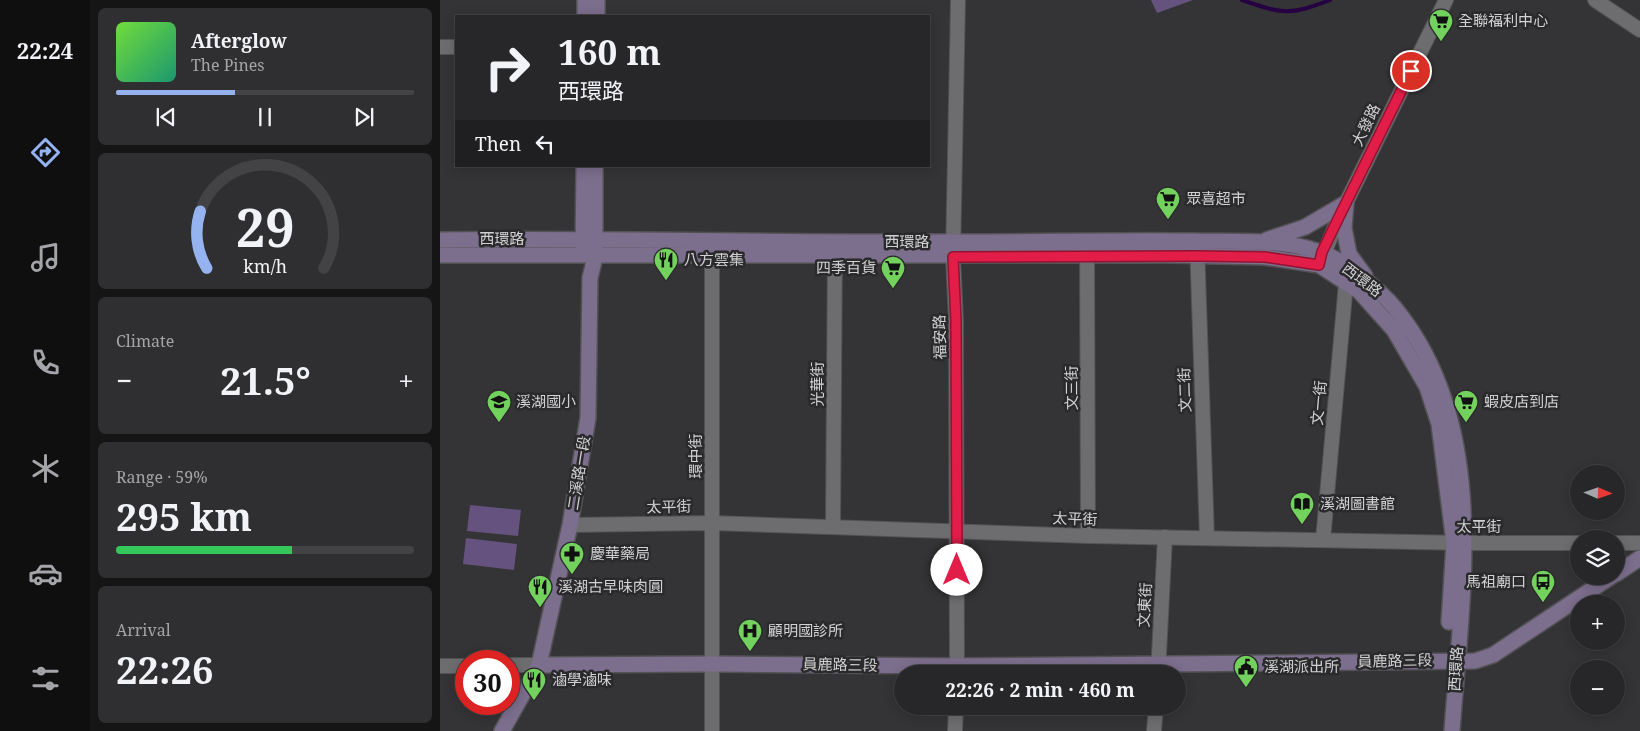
<!DOCTYPE html>
<html lang="en">
<head>
<meta charset="utf-8">
<style>
	body { margin:0; font-family:"Noto Serif","Noto Sans TC",serif; background:#2f2e30; color:#f1f3f6; height:100vh; display:flex; flex-direction:column; font-size:19px; white-space:nowrap }
	* { box-sizing:border-box; margin:0 }
	p { font-size:16px; color:#a4a5a8 }
	.icon { flex:none; width:28px; height:28px; fill:none; stroke:currentColor; stroke-width:2; stroke-linecap:round; stroke-linejoin:round }
	.map { position:relative; flex:1; overflow:hidden }
	.sheet { display:flex; flex-direction:column; gap:8px; padding:8px; background:#151516; width:350px }
	.sheet>* { flex:none }
	.top-card { position:absolute; left:15px; top:15px; width:475px; height:152px; border-radius:0px; box-shadow:0 2px 12px #0003,0 0 0 1px #434345; background:#272628; color:#f1f3f6; overflow:hidden }
	.needle { width:32px; rotate:92deg }
	.controls { position:absolute; left:1130px; top:465px; display:grid; gap:10px }
	.controls a { display:grid; place-items:center; width:55px; height:55px; border-radius:50%; background:#272628; box-shadow:0 2px 12px #0003,0 0 0 1px #434345; font-size:25px }
	.speed { position:absolute; left:15px; top:650px; display:flex; gap:10px; font-size:25px; font-weight:700; text-align:center }
	.speed>* { display:grid; place-content:center; width:65px; height:65px; border-radius:50%; background:#272628; box-shadow:0 2px 12px #0003,0 0 0 1px #434345; line-height:1 }
	.speed .limit { border:8px solid #d22; background:#fff; color:#111 }
	.pin { position:absolute; display:grid; place-items:center; width:42px; height:42px; color:#fff; margin:-21px; border:2px solid #fff; border-radius:50%; box-shadow:0 1px 5px #0007 }
	.me { position:absolute; width:55px; margin:-28px; rotate:0deg; stroke-linejoin:round; filter:drop-shadow(0 0 4px #0008) }
	.turn { display:flex; align-items:center; gap:18px; height:105px; padding:0 20px; font-size:22px }
	.turn .icon { width:65px; height:65px; stroke-width:2.5 }
	.turn b { display:block; font-size:35px; line-height:42px }
	.then { display:flex; align-items:center; height:48px; padding:0 20px; background:#0003; gap:10px; font-size:19px }
	.big { font-size:38px; font-weight:700; line-height:1.1 }
	.sheet .tile { flex:1; display:flex; flex-direction:column; justify-content:center; gap:8px; min-width:0; padding:0 18px; border-radius:8px; background:#2f2e30 }
	.sheet .dial { align-items:center; gap:0 }
	.dial svg { height:130px; overflow:visible; fill:none; stroke:#434345; stroke-width:7; stroke-linecap:round; text-anchor:middle }
	.dial text { fill:#f1f3f6; stroke:none }
	.song { display:flex; align-items:center; gap:15px }
	.cover { width:60px; height:60px; border-radius:8px; background:linear-gradient(135deg,hsl(100 70% 55%),hsl(160 70% 35%)) }
	.played { height:5px; border-radius:2px; background:linear-gradient(90deg,#95b2f1 40%,#434345 40%) }
	.keys { display:flex; justify-content:space-around; direction:ltr }
	.heat { display:flex; justify-content:space-between; align-items:center; font-size:28px; direction:ltr }
	.charge { height:8px; border-radius:4px; background:linear-gradient(90deg,#34c759 59%,#434345 0) }
	.trip { position:absolute; left:454px; top:665px; width:292px; height:50px; border-radius:25px; background:#272628; box-shadow:0 2px 12px #0003,0 0 0 1px #434345; font-weight:700; line-height:50px; text-align:center }
	main { display:flex; flex:1; min-height:0 }
	.menu { display:flex; flex-direction:column; width:90px; justify-content:space-around; align-items:center; background:#100f10; color:#a4a5a8 }
	.menu .icon { width:35px; height:35px }
	.menu .on { color:#95b2f1 }
	.menu b { font-size:22px; color:#f1f3f6 }
	.map>svg:first-child { display:block }
	.green { fill:#66527f }
	.lines { fill:none; stroke-linecap:round; stroke-linejoin:round }
	.stream { stroke:#250042; stroke-width:4 }
	.street-casing { stroke:#525154; stroke-width:16 }
	.secondary-casing { stroke:#525154; stroke-width:18 }
	.street { stroke:#6d6c6f; stroke-width:14 }
	.secondary { stroke:#7c6e8d; stroke-width:15 }
	.route-casing { stroke:#92132f; stroke-width:12 }
	.route { stroke:#e11d48; stroke-width:9 }
	.labels { text-anchor:middle; stroke-width:5; stroke-linejoin:round; paint-order:stroke }
	.poi-label { font-size:15px; fill:#d2d1d3; stroke:#2a292b; text-anchor:start }
	.street-label { font-size:15px; fill:#d2d1d3; stroke:#2a292b }
</style>
</head>
<body>
<main>
<nav class="menu">
<b>22:24</b>
<svg class="icon on" aria-label="directions" viewBox="0 0 24 24"><path d="M12 3l9 9-9 9-9-9zM9 14v-3h6M13 9l2 2-2 2"/></svg>
<svg class="icon" aria-label="music" viewBox="0 0 24 24"><path d="M9 18V5l10-2v13"/><circle cx="6" cy="18" r="3"/><circle cx="16" cy="16" r="3"/></svg>
<svg class="icon" aria-label="phone" viewBox="0 0 24 24"><path d="M5 4h4l2 5-3 2q2 4 5 5l2-3 5 2v4C11 20 4 13 5 4z"/></svg>
<svg class="icon" aria-label="climate" viewBox="0 0 24 24"><path d="M12 3v18M4 7l16 10M4 17L20 7"/></svg>
<svg class="icon" aria-label="car" viewBox="0 0 24 24"><path d="M5 17H2v-5l4-1 3-4h7l3 4 3 1v5h-3M9 17h6M6 11h13"/><circle cx="7" cy="17" r="2"/><circle cx="17" cy="17" r="2"/></svg>
<svg class="icon" aria-label="filters" viewBox="0 0 24 24"><path d="M4 7h16M4 17h16"/><circle cx="9" cy="7" r="2"/><circle cx="15" cy="17" r="2"/></svg>
</nav>
<section class="sheet">
<div class="tile">
<div class="song"><i class="cover"></i><div><b>Afterglow</b><p>The Pines</p></div></div>
<div class="played"></div>
<div class="keys"><svg class="icon" aria-label="previous" viewBox="0 0 24 24"><path d="M18 5L8 12l10 7zM5 5v14"/></svg><svg class="icon" aria-label="pause" viewBox="0 0 24 24"><path d="M8 5v14M16 5v14"/></svg><svg class="icon" aria-label="next" viewBox="0 0 24 24"><path d="M6 5l10 7-10 7zM19 5v14"/></svg></div>
</div>
<div class="tile dial"><svg viewBox="0 0 100 80">
<path d="M14 69A42 42 0 1 1 86 69"/>
<path d="M14 69A42 42 0 0 1 10 34" stroke="#95b2f1"/>
<text x="50" y="56" font-size="32" font-weight="700">29</text>
<text x="50" y="72" font-size="11">km/h</text>
</svg></div>
<div class="tile"><p>Climate</p>
<div class="heat"><a>−</a><b class="big">21.5°</b><a>+</a></div>
</div>
<div class="tile"><p>Range · 59%</p><b class="big">295 km</b><div class="charge"></div></div>
<div class="tile"><p>Arrival</p><b class="big">22:26</b></div>
</section>
<div class="map">
<svg width="1200" height="731" viewBox="0 0 1200 731">
	<rect width="100%" height="100%" fill="#343335"/>
	<g class="green">
		<path d="M 711,0 L 753,0 L 717,13 Z"/>
		<path d="M 30,505 L 81,510 L 78,536 L 27,531 Z"/>
		<path d="M 26,538 L 77,544 L 74,570 L 23,564 Z"/>
	</g>
	<g class="lines">
		<path class="stream" d="M 802,0 C 843,14 849,16 890,0"/>
		<defs>
			<g id="street">
				<path d="M 1155,0 L 1200,30"/>
				<path d="M 0,47 L 16,47"/>
				<path d="M 647,243 L 648,536"/>
				<path d="M 757,244 L 767,538"/>
				<path d="M 880,263 L 900,215 L 1006,0"/>
				<path d="M 130,525 L 272,523 L 648,536 L 1026,543 L 1139,543"/>
				<path d="M 393,527 L 395,245"/>
				<path d="M 883,540 L 907,272"/>
				<path d="M 1176,543 L 1200,543"/>
				<path d="M 69,665 L 99,665"/>
				<path d="M 0,666 L 26,666"/>
				<path d="M 517,674 L 516,321 L 513,257 L 518,0"/>
				<path d="M 718,674 L 725,537"/>
				<path d="M 272,731 L 272,244"/>
				<path d="M 515,731 L 516,706"/>
				<path d="M 714,731 L 716,706"/>
			</g>
			<g id="secondary">
				<path d="M 145,16 L 145,0"/>
				<path d="M 157,16 L 157,0"/>
				<path d="M 906,203 L 904,228 L 909,254 L 925,276"/>
				<path d="M 0,240 C 175,238 351,243 526,242 C 602,242 677,240 753,241 C 795,242 840,238 880,252 C 900,258 940,290 954,307 C 1051,424 1022,591 1012,731"/>
				<path d="M 826,240 L 865,227 L 906,203"/>
				<path d="M 143,248 L 144,166"/>
				<path d="M 0,255 L 731,255 L 825,257 L 879,265 L 919,291 L 954,330 L 987,387 L 999,424 L 1014,543 L 1009,622"/>
				<path d="M 1176,574 L 1200,558"/>
				<path d="M 99,665 L 272,664 L 517,666 L 1035,661 L 1053,655 L 1172,576"/>
				<path d="M 62,731 L 99,665 L 130,525 L 148,418 L 150,278 L 155,257 L 155,166"/>
			</g>
		</defs>
		<use href="#street" class="street-casing"/>
		<use href="#secondary" class="secondary-casing"/>
		<use href="#street" class="street"/>
		<use href="#secondary" class="secondary"/>
	</g>
	<g class="lines">
		<defs>
			<path id="route" d="M 517,570 L 516,321 L 513,257 L 757,256 L 825,257 L 879,265 L 882,252 L 900,215 L 971,71"/>
		</defs>
		<use href="#route" class="route-casing"/>
		<use href="#route" class="route"/>
	</g>
	<defs>
		<symbol id="supermarket-pin" viewBox="-11 -11 22 30"><path d="M0 17L-7.5 6A9.5 9.5 0 1 1 7.5 6Z" fill="#73d25d" stroke="#2a292b"/><path d="M-6-5.5h2.5l.6 2H6L4.5 2H-2.5L-4.4-4H-6ZM-1.5 3.2a1.3 1.3 0 1 0 .1 0ZM3 3.2a1.3 1.3 0 1 0 .1 0Z" fill="#111"/></symbol>
		<symbol id="restaurant-pin" viewBox="-11 -11 22 30"><path d="M0 17L-7.5 6A9.5 9.5 0 1 1 7.5 6Z" fill="#73d25d" stroke="#2a292b"/><path d="M-5-6h1v4h1v-4h1v4h1v-4h1v5L-1.5 .5V6h-2V.5L-5-1ZM5-6V6H3V1.5H1.5Q1.5-4 5-6Z" fill="#111"/></symbol>
		<symbol id="school-pin" viewBox="-11 -11 22 30"><path d="M0 17L-7.5 6A9.5 9.5 0 1 1 7.5 6Z" fill="#73d25d" stroke="#2a292b"/><path d="M0-5L7-2L0 1L-7-2ZM-4 1L0 2.5L4 1V4Q0 6-4 4Z" fill="#111"/></symbol>
		<symbol id="library-pin" viewBox="-11 -11 22 30"><path d="M0 17L-7.5 6A9.5 9.5 0 1 1 7.5 6Z" fill="#73d25d" stroke="#2a292b"/><path d="M-6-4Q-3-5.5-.7-3.5V5Q-3 3-6 4ZM6-4Q3-5.5 .7-3.5V5Q3 3 6 4Z" fill="#111"/></symbol>
		<symbol id="pharmacy-pin" viewBox="-11 -11 22 30"><path d="M0 17L-7.5 6A9.5 9.5 0 1 1 7.5 6Z" fill="#73d25d" stroke="#2a292b"/><path d="M-2-6h4v4h4v4h-4v4h-4v-4h-4v-4h4Z" fill="#111"/></symbol>
		<symbol id="bus-pin" viewBox="-11 -11 22 30"><path d="M0 17L-7.5 6A9.5 9.5 0 1 1 7.5 6Z" fill="#73d25d" stroke="#2a292b"/><path d="M-5-6H5V4H4V6H2V4H-2V6H-4V4H-5ZM-3.5-4V0h7V-4ZM-3.5 1.2v1.5H-2V1.2ZM2 1.2v1.5H3.5V1.2Z" fill="#111"/></symbol>
		<symbol id="hospital-pin" viewBox="-11 -11 22 30"><path d="M0 17L-7.5 6A9.5 9.5 0 1 1 7.5 6Z" fill="#73d25d" stroke="#2a292b"/><path d="M-5-5h3v3.5h4V-5h3V5h-3V1.5h-4V5h-3Z" fill="#111"/></symbol>
		<symbol id="civic-pin" viewBox="-11 -11 22 30"><path d="M0 17L-7.5 6A9.5 9.5 0 1 1 7.5 6Z" fill="#73d25d" stroke="#2a292b"/><path d="M-.6-6.5H3V-4.5H.6V-3L4-1V1h2V6H-6V1h2V-1L-.6-3ZM-1.2 2.5V6h2.4V2.5Z" fill="#111"/></symbol>
	</defs>
	<g fill-rule="evenodd">
		<use href="#supermarket-pin" x="987" y="7" width="28" height="38"/>
		<use href="#supermarket-pin" x="714" y="185" width="28" height="38"/>
		<use href="#restaurant-pin" x="212" y="246" width="28" height="38"/>
		<use href="#supermarket-pin" x="439" y="254" width="28" height="38"/>
		<use href="#school-pin" x="45" y="388" width="28" height="38"/>
		<use href="#supermarket-pin" x="1012" y="388" width="28" height="38"/>
		<use href="#library-pin" x="848" y="490" width="28" height="38"/>
		<use href="#pharmacy-pin" x="118" y="540" width="28" height="38"/>
		<use href="#bus-pin" x="1089" y="568" width="28" height="38"/>
		<use href="#restaurant-pin" x="86" y="573" width="28" height="38"/>
		<use href="#hospital-pin" x="296" y="617" width="28" height="38"/>
		<use href="#civic-pin" x="792" y="653" width="28" height="38"/>
		<use href="#restaurant-pin" x="80" y="666" width="28" height="38"/>
	</g>
	<g class="labels">
		<g class="poi-label">
			<text x="1018" y="26">全聯福利中心</text>
			<text x="746" y="204">眾喜超市</text>
			<text x="244" y="265">八方雲集</text>
			<text x="436" y="273" text-anchor="end">四季百貨</text>
			<text x="76" y="407">溪湖國小</text>
			<text x="1044" y="407">蝦皮店到店</text>
			<text x="880" y="509">溪湖圖書館</text>
			<text x="150" y="559">慶華藥局</text>
			<text x="1086" y="587" text-anchor="end">馬祖廟口</text>
			<text x="118" y="592">溪湖古早味肉圓</text>
			<text x="328" y="636">顧明國診所</text>
			<text x="824" y="672">溪湖派出所</text>
			<text x="112" y="685">滷學滷味</text>
		</g>
		<g class="street-label">
			<text transform="translate(926 125) rotate(-64)" y="5">大發路</text>
			<text x="62" y="244">西環路</text>
			<text x="467" y="247">西環路</text>
			<text transform="translate(922 280) rotate(37)" y="5">西環路</text>
			<text transform="translate(500 337) rotate(-91)" y="5">福安路</text>
			<text transform="translate(378 384) rotate(-90)" y="5">光華街</text>
			<text transform="translate(632 388) rotate(-90)" y="5">文三街</text>
			<text transform="translate(745 390) rotate(-92)" y="5">文二街</text>
			<text transform="translate(879 403) rotate(-85)" y="5">文一街</text>
			<text transform="translate(256 456) rotate(-90)" y="5">環中街</text>
			<text transform="translate(139 473) rotate(-81)" y="5">二溪路一段</text>
			<text transform="translate(229 507) rotate(-1)" y="5">太平街</text>
			<text transform="translate(635 519) rotate(2)" y="5">太平街</text>
			<text x="1039" y="532">太平街</text>
			<text transform="translate(705 605) rotate(-87)" y="5">文東街</text>
			<text transform="translate(955 661) rotate(-1)" y="5">員鹿路三段</text>
			<text transform="translate(400 665) rotate(1)" y="5">員鹿路三段</text>
			<text transform="translate(1016 669) rotate(-86)" y="5">西環路</text>
		</g>
	</g>
</svg>
<div class="controls">
<a><svg class="needle" viewBox="-14 -14 28 28"><path d="M0-13l5 13h-10z" fill="#e53935"/><path d="M0 13l5-13h-10z" fill="#a4a5a8"/></svg></a>
<a><svg class="icon" aria-label="layers" viewBox="0 0 24 24"><path d="M12 4l9 5-9 5-9-5zM3 14l9 5 9-5"/></svg></a>
<a>+</a>
<a>−</a>
</div>
<div class="speed"><div class="limit">30</div></div>
<div class="pin" style="left:971px;top:71px;background:#d93025"><svg class="icon" aria-label="arrive" viewBox="0 0 24 24"><path d="M6 21V4h12l-3 4 3 4H6"/></svg></div>
<svg class="me" style="left:517px;top:570px" viewBox="-20 -20 40 40"><circle r="19" fill="#fff"/><path d="M0-13L10 11 0 6-10 11z" fill="#e11d48"/></svg>
<div class="trip">22:26 · 2 min · 460 m</div>
<div class="top-card">
<div class="turn"><svg class="icon" aria-label="right" viewBox="0 0 24 24"><path d="M7 20v-9h11M14 6l5 5-5 5"/></svg><div><b>160 m</b>西環路</div></div>
<div class="then">Then<svg class="icon" aria-label="left" viewBox="0 0 24 24"><path d="M17 20v-9H6M10 6l-5 5 5 5"/></svg></div>
</div>
</div>
</main>
</body>
</html>
